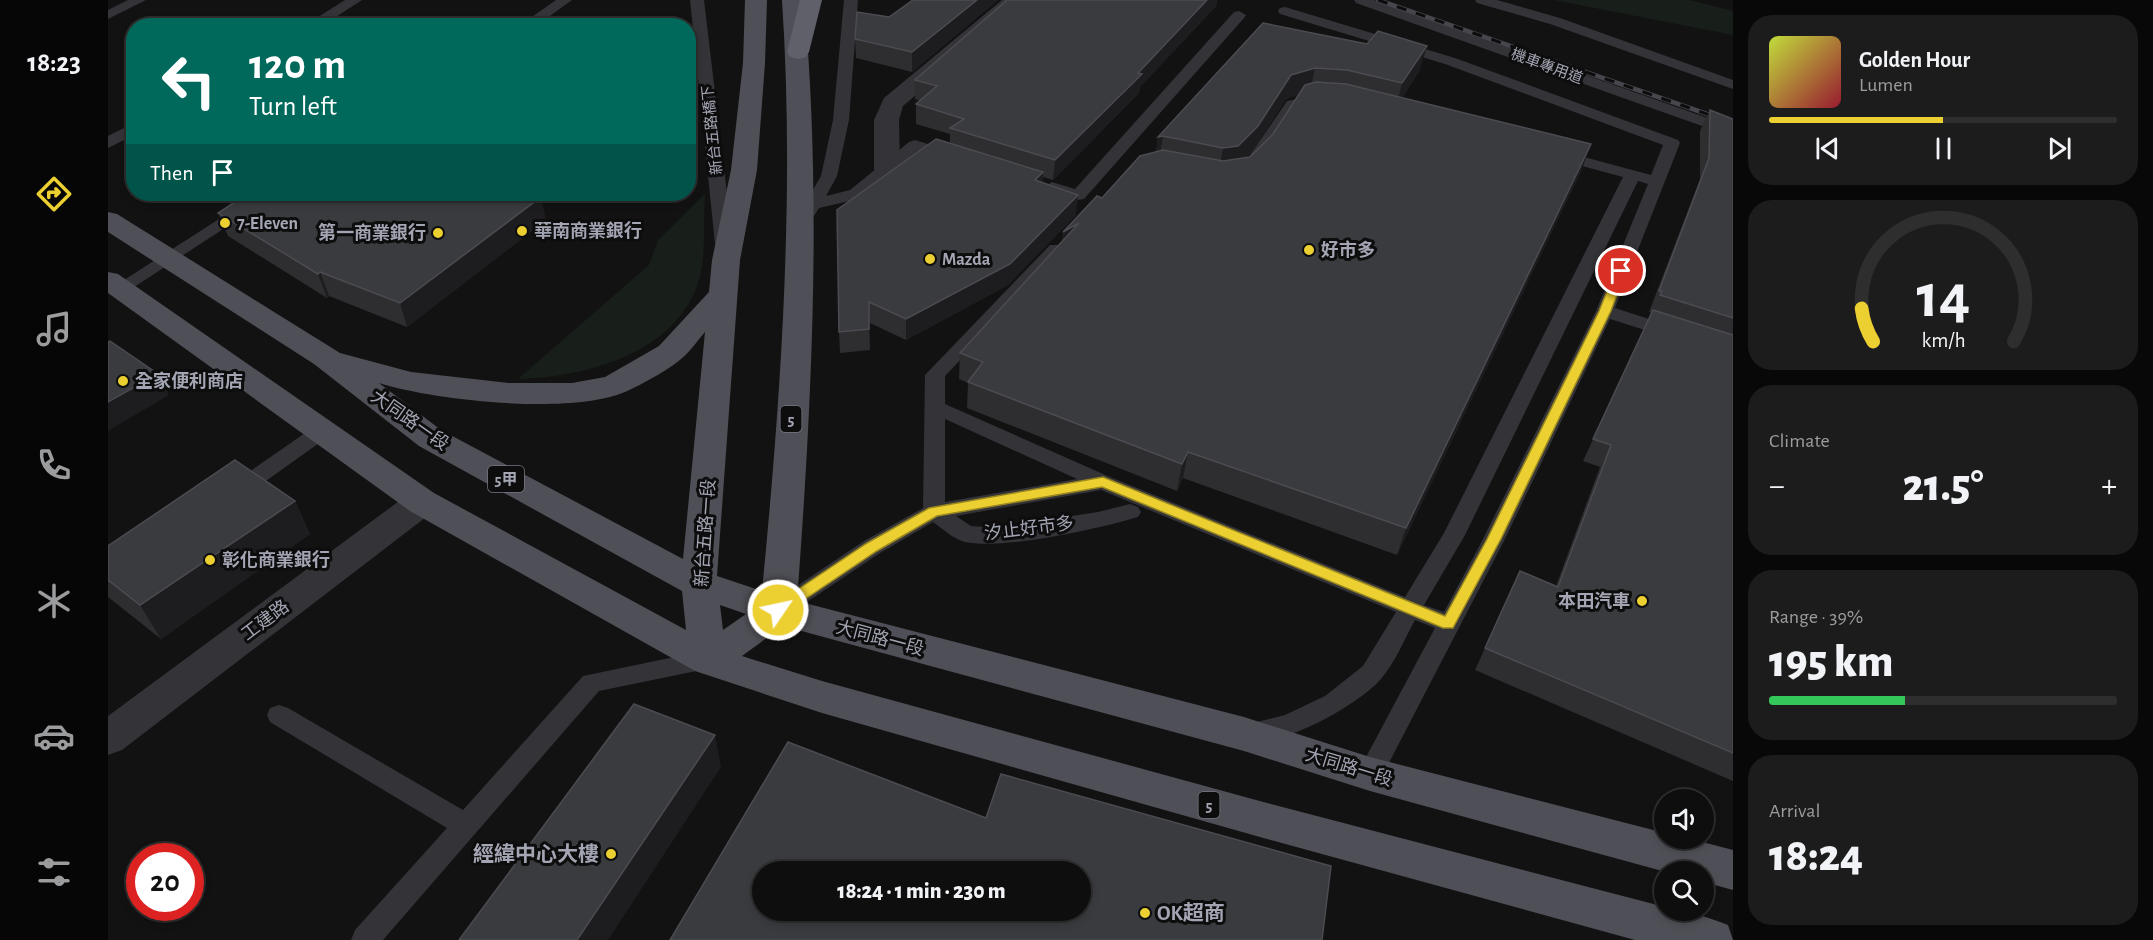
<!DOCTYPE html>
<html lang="en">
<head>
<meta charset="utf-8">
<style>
	body { margin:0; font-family:"Alegreya Sans","Noto Sans TC",sans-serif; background:#1c1c1c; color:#f1f3f6; height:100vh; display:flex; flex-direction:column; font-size:22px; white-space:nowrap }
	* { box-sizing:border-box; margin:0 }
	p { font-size:20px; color:#9b9c9e }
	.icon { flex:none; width:33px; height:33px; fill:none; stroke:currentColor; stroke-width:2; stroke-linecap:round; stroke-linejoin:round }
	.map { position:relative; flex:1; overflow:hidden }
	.drawer { display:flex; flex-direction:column; gap:15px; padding:15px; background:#080808; width:420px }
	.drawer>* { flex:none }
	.banner { position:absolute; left:18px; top:18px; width:570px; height:183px; border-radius:24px; box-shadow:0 3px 9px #0003,0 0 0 2px #2e2e2e; background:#00695c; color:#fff; overflow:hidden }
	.controls { position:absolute; left:1546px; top:789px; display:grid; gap:12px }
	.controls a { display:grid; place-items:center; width:60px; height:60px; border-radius:50%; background:#0e0e0e; box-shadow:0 3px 9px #0003,0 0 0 2px #2e2e2e; font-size:30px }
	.speed { position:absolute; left:18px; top:843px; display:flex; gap:12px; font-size:30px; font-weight:700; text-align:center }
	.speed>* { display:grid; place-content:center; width:78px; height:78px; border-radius:50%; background:#0e0e0e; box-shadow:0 3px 9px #0003,0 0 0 2px #2e2e2e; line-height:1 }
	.speed .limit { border:9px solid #d22; background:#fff; color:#111 }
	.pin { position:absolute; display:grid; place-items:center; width:51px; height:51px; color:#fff; margin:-26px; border:3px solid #fff; border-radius:50%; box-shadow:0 2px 6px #0007 }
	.me { position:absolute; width:66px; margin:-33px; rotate:56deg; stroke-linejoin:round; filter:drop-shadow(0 0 4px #0008) }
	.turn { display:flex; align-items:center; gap:21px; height:126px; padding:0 24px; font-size:27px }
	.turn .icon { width:78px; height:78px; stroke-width:2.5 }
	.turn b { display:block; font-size:42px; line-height:51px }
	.then { display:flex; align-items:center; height:57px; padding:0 24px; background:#0003; gap:12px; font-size:22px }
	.big { font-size:45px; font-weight:800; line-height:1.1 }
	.drawer .card { flex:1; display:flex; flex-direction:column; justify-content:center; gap:9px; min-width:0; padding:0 21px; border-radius:24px; background:#1c1c1c }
	.drawer .dial { align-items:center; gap:0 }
	.dial svg { height:156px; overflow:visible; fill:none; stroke:#2e2e2e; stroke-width:7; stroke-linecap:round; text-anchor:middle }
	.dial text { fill:#f1f3f6; stroke:none }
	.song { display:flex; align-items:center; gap:18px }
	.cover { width:72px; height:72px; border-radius:9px; background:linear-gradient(135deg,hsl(70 70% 55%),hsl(350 70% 35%)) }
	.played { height:6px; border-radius:3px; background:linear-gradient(90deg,#eccf31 50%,#2e2e2e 50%) }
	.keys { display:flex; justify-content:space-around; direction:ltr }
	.heat { display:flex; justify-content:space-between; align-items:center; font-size:33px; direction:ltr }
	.charge { height:9px; border-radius:4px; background:linear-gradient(90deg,#34c759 39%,#2e2e2e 0) }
	.trip { position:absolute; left:644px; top:861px; width:339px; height:60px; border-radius:30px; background:#0e0e0e; box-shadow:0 3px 9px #0003,0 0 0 2px #2e2e2e; font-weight:800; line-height:60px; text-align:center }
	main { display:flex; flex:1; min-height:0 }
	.dock { display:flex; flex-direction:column; width:108px; justify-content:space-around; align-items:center; background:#060606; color:#9b9c9e }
	.dock .icon { width:42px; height:42px }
	.dock .selected { color:#eccf31 }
	.dock b { font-size:27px; color:#f1f3f6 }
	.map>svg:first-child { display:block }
	.green { fill:#181e1a }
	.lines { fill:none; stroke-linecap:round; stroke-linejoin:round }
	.service { fill:#333338; fill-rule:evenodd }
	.minor { fill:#333338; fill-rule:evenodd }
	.tertiary { fill:#333338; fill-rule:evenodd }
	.primary { fill:#4f4f57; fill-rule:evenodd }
	.motorway { fill:#5f6069; fill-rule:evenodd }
	.rail-casing { stroke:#46464d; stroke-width:4.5 }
	.rail { stroke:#0d0d0e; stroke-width:3; stroke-dasharray:10; stroke-linecap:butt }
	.wall { fill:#2e2e31; fill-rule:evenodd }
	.shaded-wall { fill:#1d1d1f }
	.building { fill:#3a3b3f; stroke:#4b4b51; stroke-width:1.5; fill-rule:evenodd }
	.route { fill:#eccf31; stroke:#998720; stroke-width:1.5 }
	.poi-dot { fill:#eccf31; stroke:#0d0d0e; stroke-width:2 }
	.labels { text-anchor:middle; stroke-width:6; stroke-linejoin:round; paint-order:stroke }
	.far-street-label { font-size:15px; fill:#a3a5b3; stroke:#0d0d0e }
	.shield { fill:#0d0d0e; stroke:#767782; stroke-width:1.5 }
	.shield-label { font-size:16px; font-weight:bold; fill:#a3a5b3 }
	.poi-label { font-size:18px; font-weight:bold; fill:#a3a5b3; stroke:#0d0d0e; text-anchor:start }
	.street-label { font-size:18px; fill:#a3a5b3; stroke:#0d0d0e }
	.near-poi-label { font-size:21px; font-weight:bold; fill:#a3a5b3; stroke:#0d0d0e; text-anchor:end }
</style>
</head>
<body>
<main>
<nav class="dock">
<b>18:23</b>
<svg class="icon selected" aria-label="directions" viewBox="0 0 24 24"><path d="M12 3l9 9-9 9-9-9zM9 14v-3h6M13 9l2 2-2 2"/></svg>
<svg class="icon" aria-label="music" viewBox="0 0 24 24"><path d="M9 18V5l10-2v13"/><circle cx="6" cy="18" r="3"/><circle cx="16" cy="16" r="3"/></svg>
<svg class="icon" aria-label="phone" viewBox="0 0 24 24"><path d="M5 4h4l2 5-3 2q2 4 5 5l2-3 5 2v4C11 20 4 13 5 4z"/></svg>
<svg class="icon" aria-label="climate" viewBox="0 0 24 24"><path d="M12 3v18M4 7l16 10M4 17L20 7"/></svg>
<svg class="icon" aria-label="car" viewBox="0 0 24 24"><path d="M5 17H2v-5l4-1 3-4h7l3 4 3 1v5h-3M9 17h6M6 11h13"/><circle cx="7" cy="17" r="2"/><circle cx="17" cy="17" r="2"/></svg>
<svg class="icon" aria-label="filters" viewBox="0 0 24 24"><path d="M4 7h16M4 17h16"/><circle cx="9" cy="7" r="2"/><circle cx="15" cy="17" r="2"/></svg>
</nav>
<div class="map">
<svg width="1625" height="940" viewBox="0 0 1625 940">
	<rect width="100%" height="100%" fill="#121213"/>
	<g class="green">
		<path d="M 1446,0 L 1581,0 L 1625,11 L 1625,35 Z"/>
		<path d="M 597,194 C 595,219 598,248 593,272 C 576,351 481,377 410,379 L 541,265 L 550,240 Z"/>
	</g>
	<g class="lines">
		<g class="service">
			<path d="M 20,0 L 38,0 L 0,19 L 0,10 Z"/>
			<path d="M 237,0 L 254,0 L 214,26 L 196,26 Z"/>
			<path d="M 448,0 L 464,0 L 428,26 L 411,26 Z"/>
			<path d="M 582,0 L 596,0 L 625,244 L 622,248 L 610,248 L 607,244 Z"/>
			<path d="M 736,0 L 750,0 L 741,120 L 729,176 L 718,196 L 742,190 L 801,142 L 807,140 L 849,153 L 851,156 L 843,161 L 810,151 L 754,198 L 711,208 L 706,216 L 700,217 L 692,212 L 713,176 L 725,120 Z"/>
			<path d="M 1246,0 L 1266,0 L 1625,127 L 1625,137 L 1248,3 Z"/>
			<path d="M 1367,0 L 1389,0 L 1452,18 L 1625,80 L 1625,89 L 1442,24 L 1369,3 Z"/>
			<path d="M 1177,7 L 1347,58 L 1570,140 L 1572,143 L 1507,308 L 1572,329 L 1574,333 L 1572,337 L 1565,339 L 1502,319 L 1397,539 L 1271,782 L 1262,785 L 1253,782 L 1249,774 L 1327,628 L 1307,620 C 1297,638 1286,665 1272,680 C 1249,706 1167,752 1133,740 L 1129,733 L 1133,726 L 1177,715 L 1217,696 L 1255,666 L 1288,612 L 993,490 L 848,516 L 863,526 L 888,528 L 990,512 L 1022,504 L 1030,507 L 1033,512 L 1030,517 C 990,529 895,550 857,542 C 845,539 835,529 825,522 L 772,553 L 678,616 L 670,619 L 662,616 L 658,610 L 662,604 L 756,541 L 815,508 L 817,375 L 942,245 L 954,245 L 957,249 L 954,253 L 837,376 L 837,404 L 1002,477 L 1297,597 L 1336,533 L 1515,177 L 1444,158 L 1442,155 L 1450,150 L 1543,175 L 1555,145 L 1337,64 L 1172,14 L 1170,11 L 1172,8 ZM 1530,181 L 1540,184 L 1488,311 L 1375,539 L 1336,612 L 1316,605 L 1357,535 ZM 837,419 L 969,479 L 837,502 Z"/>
			<path d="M 1131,11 L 1138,15 L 1136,18 L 976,199 L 970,200 L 938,190 L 936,187 L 944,182 L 967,189 L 1126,12 Z"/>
			<path d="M 1210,95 L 1215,97 L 1218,100 L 1215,103 L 1189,108 L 1152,164 L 1140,164 L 1138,161 L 1179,101 Z"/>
			<path d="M 26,123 L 26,135 L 0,148 L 0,136 Z"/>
			<path d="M 150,194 L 169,194 L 17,293 L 5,293 L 2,289 Z"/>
			<path d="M 214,424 L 221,426 L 224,431 L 221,436 L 137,496 L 129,499 L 121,496 L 118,491 L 121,486 L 207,426 Z"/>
			<path d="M 600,650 L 608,653 L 612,660 L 608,667 L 491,691 L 275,940 L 243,940 L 247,930 L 339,828 L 162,722 L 159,715 L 162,708 L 171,705 L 180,708 L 355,810 L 475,676 Z"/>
		</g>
		<path class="minor" d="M 894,0 L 918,0 L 795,106 L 791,120 L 792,169 L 788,174 L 779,177 L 770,174 L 766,169 L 766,120 L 776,98 Z"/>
		<path class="tertiary" d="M 314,490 L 326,493 L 331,502 L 326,511 L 14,750 L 0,755 L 0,716 L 302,493 Z"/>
		<path class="primary" d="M 637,0 L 659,0 L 657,63 L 649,170 L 632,260 L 609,576 L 654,591 C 673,396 687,195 674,0 L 696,0 C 714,199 704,402 689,601 L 1136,717 L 1262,757 L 1557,833 L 1557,838 L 1579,838 L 1625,850 L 1625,890 L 1596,882 L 1596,872 L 1558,872 L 1262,791 L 1136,751 L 675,626 L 634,656 L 714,681 L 1159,803 L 1557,907 L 1557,910 C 1579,910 1599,917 1620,925 L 1625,940 L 1527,940 L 1159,839 L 714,713 L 587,671 L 302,511 L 0,293 L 0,272 L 10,274 L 326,493 L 578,630 L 574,591 L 311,446 L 206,364 L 0,232 L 0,212 L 9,214 L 232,353 L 303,372 L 401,383 L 464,383 L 497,377 L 551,346 L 601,292 L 604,260 L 623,170 L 635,63 ZM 597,332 L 575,559 L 333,430 L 271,383 C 328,401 463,415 517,392 C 531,386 562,369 573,359 C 582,352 589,341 597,332 ZM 612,605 L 638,614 L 615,630 Z"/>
		<path class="motorway" d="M 692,0 L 714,0 L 701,52 L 698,57 L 690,59 L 682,57 L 679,52 Z"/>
		<defs>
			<path id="rail" d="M 1270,0 L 1625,123"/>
		</defs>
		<use href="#rail" class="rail-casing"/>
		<use href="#rail" class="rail"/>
	</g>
	<g class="wall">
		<path d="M 805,0 L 890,0 L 804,72 L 748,58 L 747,39 L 781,17 Z"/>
		<path d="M 899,0 L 1109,0 L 1108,6 L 1032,87 L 1031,93 L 945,180 L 935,177 L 934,182 L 968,215 L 900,285 L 798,340 L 762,323 L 762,350 L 732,353 L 731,332 L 842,143 L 842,134 L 808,124 L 808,104 L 813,101 L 807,99 L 807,80 Z"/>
		<path d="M 1155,23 L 1312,70 L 1294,98 L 1474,169 L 1289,555 L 1075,478 L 1069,491 L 859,408 L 860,383 L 851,379 L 852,353 L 954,242 L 955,232 L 1048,152 L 1050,137 ZM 1190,95 L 1165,134 L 1142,157 L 1138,158 L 1145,151 L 1178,99 Z"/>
		<path d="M 1602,110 L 1625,119 L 1625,781 L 1367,670 L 1412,571 L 1448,586 L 1492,467 L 1475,461 L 1544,313 L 1541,312 L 1592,179 L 1592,131 Z"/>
		<path d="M 110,213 L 438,220 L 299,327 L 221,296 L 219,298 L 120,236 Z"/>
		<path d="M 187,501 L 202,534 L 53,639 L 0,597 L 0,546 Z"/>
	</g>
	<g class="shaded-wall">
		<path d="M 869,0 L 890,0 L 804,72 L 804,52 Z"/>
		<path d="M 1098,0 L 1109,0 L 1108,6 L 1032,87 L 1031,93 L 945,180 L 947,160 Z"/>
		<path d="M 1319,46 L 1312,70 L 1288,108 L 1294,83 Z"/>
		<path d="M 1207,68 L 1202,92 L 1178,99 L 1145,151 L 1125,171 L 1111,173 L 1115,148 L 1183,75 Z"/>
		<path d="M 1055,136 L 1051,161 L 1047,162 L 1050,137 Z"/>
		<path d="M 1483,144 L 1474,169 L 1289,555 L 1298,528 Z"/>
		<path d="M 935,172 L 934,192 L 927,180 Z"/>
		<path d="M 970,195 L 968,215 L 900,285 L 798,340 L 798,319 Z"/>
		<path d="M 433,197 L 438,220 L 299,327 L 292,303 Z"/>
		<path d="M 971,223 L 953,257 L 955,232 Z"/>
		<path d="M 212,272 L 221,296 L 219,298 L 210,274 Z"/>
		<path d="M 761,302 L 762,323 L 762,350 L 761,329 Z"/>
		<path d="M 50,374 L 61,395 L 0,431 L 0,402 Z"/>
		<path d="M 1080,452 L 1075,478 L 1069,491 L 1074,464 Z"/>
		<path d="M 187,501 L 202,534 L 53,639 L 32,605 Z"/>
		<path d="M 607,735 L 613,767 L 500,940 L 469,940 Z"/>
	</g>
	<g class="building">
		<path d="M 805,0 L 869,0 L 804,52 L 747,39 L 749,12 L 781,17 Z"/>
		<path d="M 899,0 L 1099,0 L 1030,73 L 1034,74 L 947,160 L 842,128 L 856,119 L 808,104 L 829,86 L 807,80 Z"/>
		<path d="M 1155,23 L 1259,44 L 1270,31 L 1319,46 L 1294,83 L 1239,70 L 1207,68 L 1183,75 L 1150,126 L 1130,146 L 1115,148 L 1055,136 L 1050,137 Z"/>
		<path d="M 1208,82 L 1238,84 L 1483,144 L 1298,528 L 1080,452 L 1074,464 L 860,382 L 875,362 L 852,353 L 971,223 L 955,232 L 989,196 L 994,198 L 1032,156 L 1055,150 L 1115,161 L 1142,157 L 1165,134 L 1197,85 Z"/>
		<path d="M 1602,110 L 1625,119 L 1625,318 L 1552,295 L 1554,291 L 1551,291 L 1601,158 Z"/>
		<path d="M 828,139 L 935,172 L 927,180 L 970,195 L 902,264 L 798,319 L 761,302 L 761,329 L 731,332 L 729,210 Z"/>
		<path d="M 139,194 L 423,194 L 433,197 L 292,303 L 212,272 L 210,274 L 110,213 Z"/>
		<path d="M 1545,310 L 1625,335 L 1625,753 L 1377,648 L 1412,571 L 1450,587 L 1503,445 L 1485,439 Z"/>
		<path d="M 2,341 L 50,374 L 0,402 L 0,342 Z"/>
		<path d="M 127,460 L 187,501 L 32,605 L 0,580 L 0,546 Z"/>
		<path d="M 526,704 L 607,735 L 469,940 L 351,940 Z"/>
		<path d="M 680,742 L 878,818 L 893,774 L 1223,866 L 1214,940 L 562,940 ZM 654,872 L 972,872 L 972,910 L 654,910 Z"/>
	</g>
	<path class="route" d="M 1513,268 L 1518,271 L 1503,311 L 1393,539 L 1345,628 L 1335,628 L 994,487 L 829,516 L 769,551 L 675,614 L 665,614 L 662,610 L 665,606 L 759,543 L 821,508 L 995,477 L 1337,616 L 1379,539 L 1491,311 L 1507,271 Z"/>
	<g class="poi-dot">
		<circle cx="117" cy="223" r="6"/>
		<circle cx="414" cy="231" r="6"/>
		<circle cx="330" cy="233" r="6"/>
		<circle cx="1201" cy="250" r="6"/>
		<circle cx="822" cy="259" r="6"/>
		<circle cx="15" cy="381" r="6"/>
		<circle cx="102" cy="560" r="6"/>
		<circle cx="1534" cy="601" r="6"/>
		<circle cx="503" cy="854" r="6"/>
		<circle cx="1037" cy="913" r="6"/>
	</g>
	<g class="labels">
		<g class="far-street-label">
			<text transform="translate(1439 66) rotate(20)" y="5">機車專用道</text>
			<text transform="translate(604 130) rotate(-96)" y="5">新台五路橋下</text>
		</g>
		<g class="shield">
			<rect x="672.5" y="406" width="21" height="26" rx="4.5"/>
			<rect x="380" y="466" width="36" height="26" rx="4.5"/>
			<rect x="1090.5" y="792" width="21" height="26" rx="4.5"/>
		</g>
		<g class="shield-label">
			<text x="683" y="425">5</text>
			<text x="398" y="485">5甲</text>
			<text x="1101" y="811">5</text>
		</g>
		<g class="poi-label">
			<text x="129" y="229">7-Eleven</text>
			<text x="426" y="237">華南商業銀行</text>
			<text x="318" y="239" text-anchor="end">第一商業銀行</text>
			<text x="1213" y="256">好市多</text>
			<text x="834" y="265">Mazda</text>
			<text x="27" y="387">全家便利商店</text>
			<text x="114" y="566">彰化商業銀行</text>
			<text x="1522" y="607" text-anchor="end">本田汽車</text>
		</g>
		<g class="street-label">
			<text transform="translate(302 420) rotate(35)" y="6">大同路一段</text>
			<text transform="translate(921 528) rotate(-7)" y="6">汐止好市多</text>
			<text transform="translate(597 533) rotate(-86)" y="6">新台五路一段</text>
			<text transform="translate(157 620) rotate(-37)" y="6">工建路</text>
			<text transform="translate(772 638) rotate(15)" y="6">大同路一段</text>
			<text transform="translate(1241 767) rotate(17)" y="6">大同路一段</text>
		</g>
		<g class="near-poi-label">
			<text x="491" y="861">經緯中心大樓</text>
			<text x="1049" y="920" text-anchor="start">OK超商</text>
		</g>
	</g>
</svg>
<div class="controls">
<a><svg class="icon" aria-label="sound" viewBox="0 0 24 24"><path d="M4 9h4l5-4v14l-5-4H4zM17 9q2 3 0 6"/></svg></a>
<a><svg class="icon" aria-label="search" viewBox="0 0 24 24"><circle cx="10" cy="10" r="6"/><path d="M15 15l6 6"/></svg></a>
</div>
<div class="speed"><div class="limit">20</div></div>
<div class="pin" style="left:1513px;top:271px;background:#d93025"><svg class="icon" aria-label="arrive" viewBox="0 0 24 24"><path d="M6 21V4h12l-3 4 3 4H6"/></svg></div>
<svg class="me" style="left:670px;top:610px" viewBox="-20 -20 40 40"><circle r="17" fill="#eccf31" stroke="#fff" stroke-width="3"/><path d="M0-11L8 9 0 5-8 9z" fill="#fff"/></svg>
<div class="trip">18:24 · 1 min · 230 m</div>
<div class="banner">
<div class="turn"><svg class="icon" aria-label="left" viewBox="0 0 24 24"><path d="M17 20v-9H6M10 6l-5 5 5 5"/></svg><div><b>120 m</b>Turn left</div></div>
<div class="then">Then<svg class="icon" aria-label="arrive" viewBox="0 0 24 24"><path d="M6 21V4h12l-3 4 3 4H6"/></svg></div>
</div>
</div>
<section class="drawer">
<div class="card">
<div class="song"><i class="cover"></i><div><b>Golden Hour</b><p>Lumen</p></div></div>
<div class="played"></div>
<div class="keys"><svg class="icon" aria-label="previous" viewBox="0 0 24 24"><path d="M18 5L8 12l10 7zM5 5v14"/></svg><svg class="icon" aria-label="pause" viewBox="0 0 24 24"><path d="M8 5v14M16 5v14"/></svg><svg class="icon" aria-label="next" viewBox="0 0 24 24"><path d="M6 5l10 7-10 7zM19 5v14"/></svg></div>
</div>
<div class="card dial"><svg viewBox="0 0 100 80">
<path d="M14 69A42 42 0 1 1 86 69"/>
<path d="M14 69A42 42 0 0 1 8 52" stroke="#eccf31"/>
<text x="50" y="56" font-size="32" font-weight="700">14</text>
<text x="50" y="72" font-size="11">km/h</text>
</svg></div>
<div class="card"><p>Climate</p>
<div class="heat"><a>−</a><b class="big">21.5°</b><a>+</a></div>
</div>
<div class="card"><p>Range · 39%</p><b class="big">195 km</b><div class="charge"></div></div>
<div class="card"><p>Arrival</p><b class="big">18:24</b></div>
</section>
</main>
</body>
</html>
